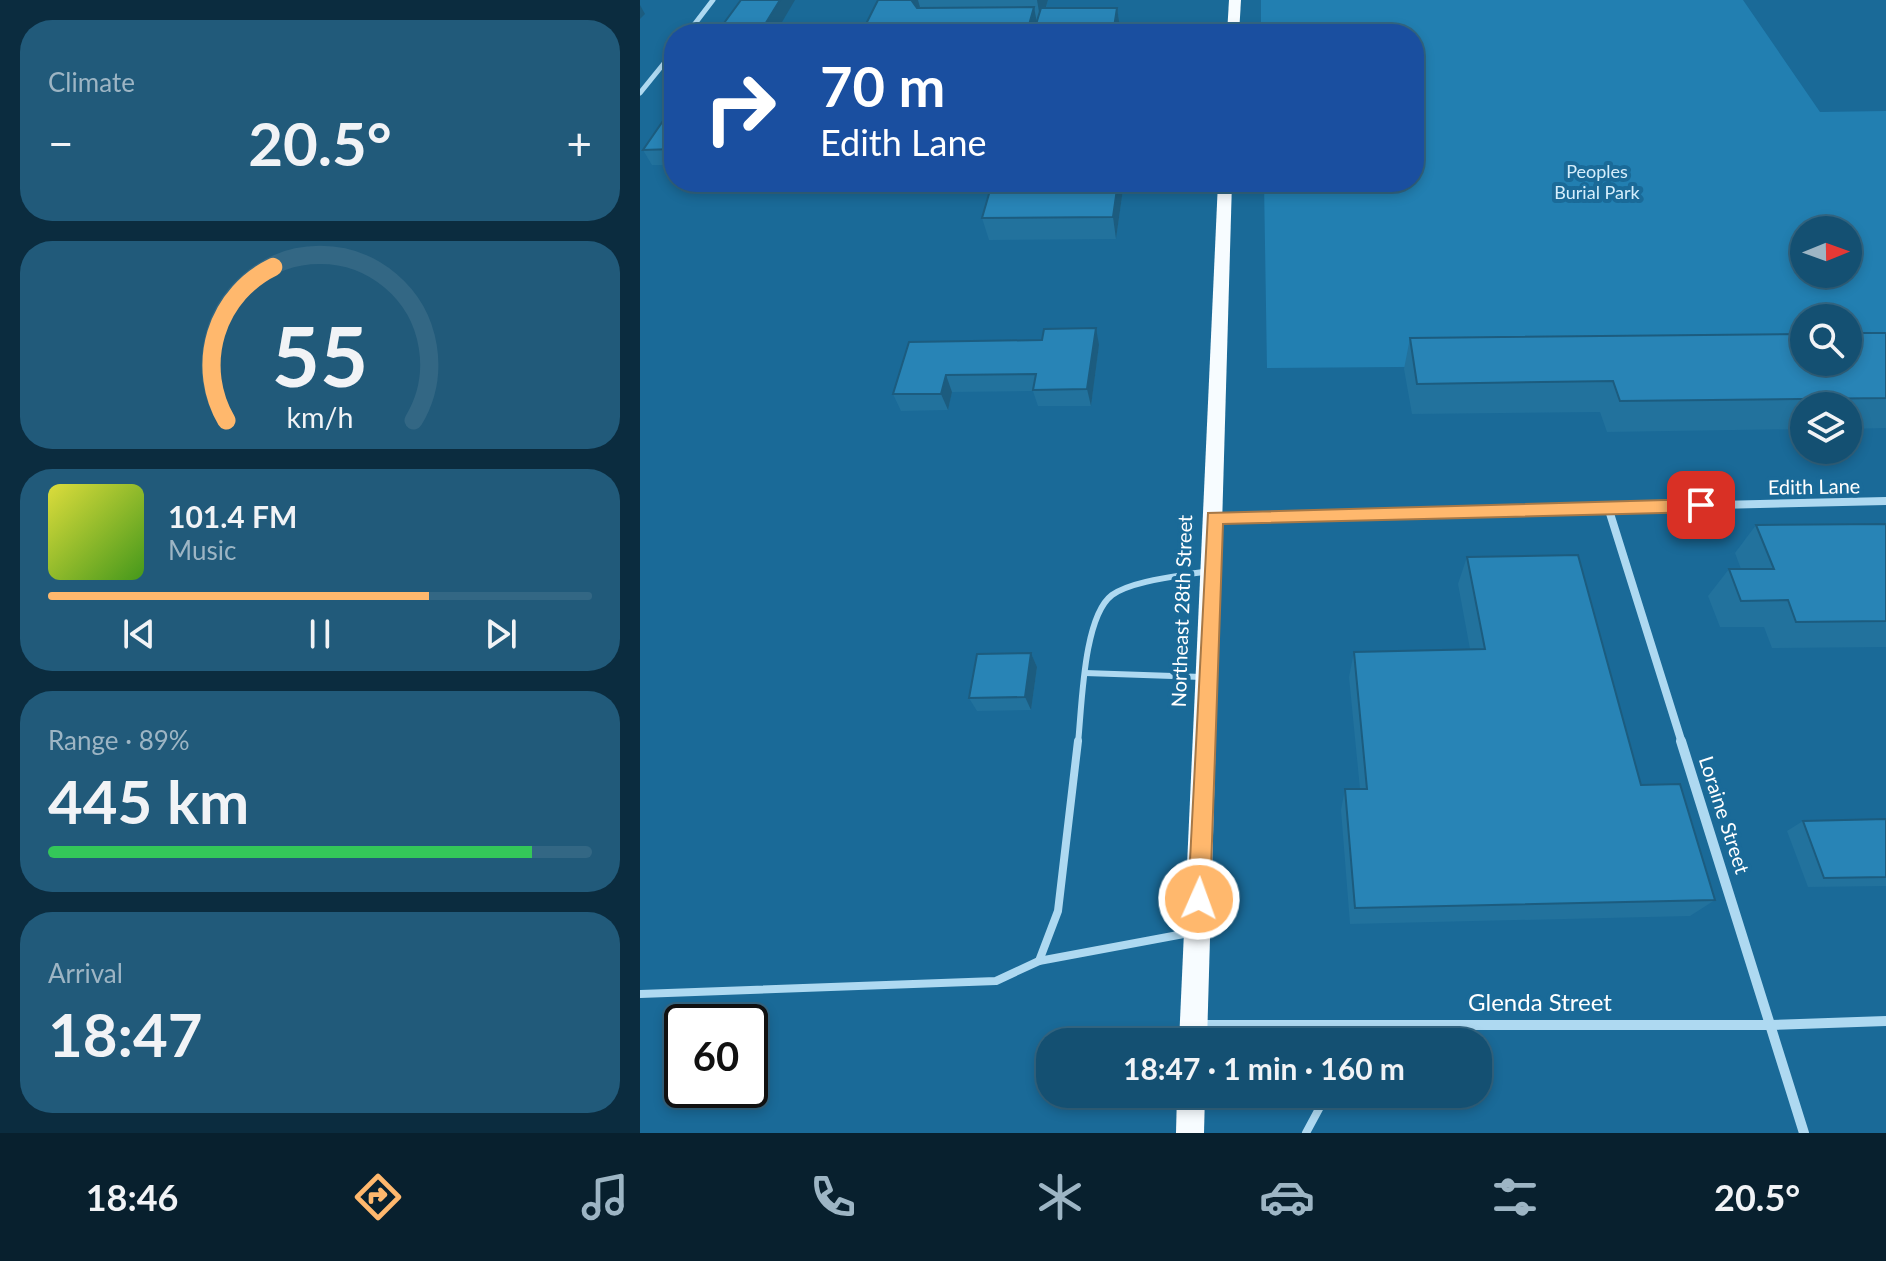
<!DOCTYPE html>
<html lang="en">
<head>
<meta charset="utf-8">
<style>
	body { margin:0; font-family:Lato,sans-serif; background:#215a7a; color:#f1f3f6; height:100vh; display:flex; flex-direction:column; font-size:30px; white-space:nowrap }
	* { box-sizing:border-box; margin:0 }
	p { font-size:26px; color:#9db5c4 }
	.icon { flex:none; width:44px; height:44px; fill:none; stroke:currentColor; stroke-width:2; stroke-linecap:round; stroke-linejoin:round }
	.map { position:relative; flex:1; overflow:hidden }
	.details { display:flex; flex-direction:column; gap:20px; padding:20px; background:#0b2c3f; width:640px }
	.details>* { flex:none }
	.top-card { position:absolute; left:24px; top:24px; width:760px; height:168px; border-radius:32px; box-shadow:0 4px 12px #0003,0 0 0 2px #336784; background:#1a4fa0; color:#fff; overflow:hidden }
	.needle { width:52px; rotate:89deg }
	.buttons { position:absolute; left:1150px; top:216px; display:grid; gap:16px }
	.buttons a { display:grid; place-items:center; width:72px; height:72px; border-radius:50%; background:#145072; box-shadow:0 4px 12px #0003,0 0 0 2px #336784; font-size:40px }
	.speed { position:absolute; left:24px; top:1004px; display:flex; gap:16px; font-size:40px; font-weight:700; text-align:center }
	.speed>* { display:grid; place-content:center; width:104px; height:104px; border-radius:50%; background:#145072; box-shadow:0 4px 12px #0003,0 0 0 2px #336784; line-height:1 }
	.speed .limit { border:4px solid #111; border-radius:12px; background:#fff; color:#111 }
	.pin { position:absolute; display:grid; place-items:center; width:68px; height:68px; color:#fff; margin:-34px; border-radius:16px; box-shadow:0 4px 12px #0006 }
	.me { position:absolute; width:88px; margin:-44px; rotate:2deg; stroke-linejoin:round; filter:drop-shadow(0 0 6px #0008) }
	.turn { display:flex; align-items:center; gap:28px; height:168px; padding:0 24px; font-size:36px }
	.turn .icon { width:104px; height:104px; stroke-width:2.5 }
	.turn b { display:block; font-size:56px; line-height:68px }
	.big { font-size:60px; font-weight:700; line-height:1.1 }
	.details .card { flex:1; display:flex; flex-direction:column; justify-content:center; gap:12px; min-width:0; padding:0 28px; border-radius:32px; background:#215a7a }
	.details .dial { align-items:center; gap:0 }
	.dial svg { height:208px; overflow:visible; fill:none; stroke:#336784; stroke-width:7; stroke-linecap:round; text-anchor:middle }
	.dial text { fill:#f1f3f6; stroke:none }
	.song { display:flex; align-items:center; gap:24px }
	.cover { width:96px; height:96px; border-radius:12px; background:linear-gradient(135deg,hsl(60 70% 55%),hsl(100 70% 35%)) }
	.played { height:8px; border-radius:4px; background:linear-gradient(90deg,#ffb86d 70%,#336784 70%) }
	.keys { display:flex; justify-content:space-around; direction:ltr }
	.heat { display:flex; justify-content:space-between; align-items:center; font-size:44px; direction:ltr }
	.charge { height:12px; border-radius:6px; background:linear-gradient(90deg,#34c759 89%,#336784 0) }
	.trip { position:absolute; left:396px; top:1028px; width:456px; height:80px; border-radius:32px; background:#145072; box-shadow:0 4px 12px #0003,0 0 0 2px #336784; font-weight:700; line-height:80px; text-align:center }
	.tab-bar { display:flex; height:128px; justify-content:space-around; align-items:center; background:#08202e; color:#9db5c4 }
	.tab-bar .icon { width:56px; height:56px }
	.tab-bar .active { color:#ffb86d }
	.tab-bar b { font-size:36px; color:#f1f3f6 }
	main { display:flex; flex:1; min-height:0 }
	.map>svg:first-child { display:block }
	.green { fill:#227fb1; fill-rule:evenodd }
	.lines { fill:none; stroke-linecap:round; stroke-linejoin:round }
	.lane-far2 { stroke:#aed9f1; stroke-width:4 }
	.lane-far1 { stroke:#aed9f1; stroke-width:6 }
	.lane { stroke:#aed9f1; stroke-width:8 }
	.street-far2 { stroke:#aed9f1; stroke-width:5 }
	.street-far1 { stroke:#aed9f1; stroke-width:8 }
	.street { stroke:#aed9f1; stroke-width:10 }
	.primary { fill:#f7fcff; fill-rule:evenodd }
	.wall { fill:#22729d }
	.shaded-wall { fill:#1c5c7f }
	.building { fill:#2884b6; stroke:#1c5c7f; stroke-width:2 }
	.route { fill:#ffb86d; stroke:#a67847; stroke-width:2 }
	.labels { text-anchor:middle; stroke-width:8; stroke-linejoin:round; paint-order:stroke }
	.far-park-label { font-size:18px; fill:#d5eefc; stroke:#1a6a98 }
	.street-label { font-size:20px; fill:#fff; stroke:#1a6a98 }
	.near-street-label { font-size:24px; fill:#fff; stroke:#1a6a98 }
</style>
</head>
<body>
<main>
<section class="details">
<div class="card"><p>Climate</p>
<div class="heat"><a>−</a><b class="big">20.5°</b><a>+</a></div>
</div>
<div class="card dial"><svg viewBox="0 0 100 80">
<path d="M14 69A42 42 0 1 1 86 69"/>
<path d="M14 69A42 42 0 0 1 32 10" stroke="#ffb86d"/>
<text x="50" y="56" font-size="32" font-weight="700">55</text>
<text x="50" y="72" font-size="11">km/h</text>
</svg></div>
<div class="card">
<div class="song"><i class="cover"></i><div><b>101.4 FM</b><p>Music</p></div></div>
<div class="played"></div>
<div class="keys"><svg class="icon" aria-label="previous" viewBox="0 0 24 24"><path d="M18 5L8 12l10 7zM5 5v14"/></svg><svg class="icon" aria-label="pause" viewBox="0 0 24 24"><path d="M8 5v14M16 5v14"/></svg><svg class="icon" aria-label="next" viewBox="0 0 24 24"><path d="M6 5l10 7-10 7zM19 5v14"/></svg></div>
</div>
<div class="card"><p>Range · 89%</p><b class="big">445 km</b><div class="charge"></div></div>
<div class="card"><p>Arrival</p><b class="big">18:47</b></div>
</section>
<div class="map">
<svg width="1246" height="1133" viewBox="0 0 1246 1133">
	<rect width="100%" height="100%" fill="#1a6a98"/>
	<path class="green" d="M 621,0 L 1103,0 L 1180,112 L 1246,111 L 1246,363 L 627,368 L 624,182 L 774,182 L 774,34 L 621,34 ZM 1164,230 L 1208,230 L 1208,274 L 1164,274 ZM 1164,318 L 1208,318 L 1208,362 L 1164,362 Z"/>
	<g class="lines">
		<path class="lane-far2" d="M 473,29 L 593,28"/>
		<g class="lane-far1">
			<path d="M 445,673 L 562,677"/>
			<path d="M 438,743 C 442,707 443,617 472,595 C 493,580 542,576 568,571"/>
		</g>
		<g class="lane">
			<path d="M 399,961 L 549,933"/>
			<path d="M 0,994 L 356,981 L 399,961 L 418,911 L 438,741"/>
			<path d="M 692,1024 L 692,1042"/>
			<path d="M 666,1133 L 687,1094"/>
		</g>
		<g class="street-far2">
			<path d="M 47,34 L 73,0"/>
			<path d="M 0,93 L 34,51"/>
		</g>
		<g class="street-far1">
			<path d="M 968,507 L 1042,743"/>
			<path d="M 575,517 L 1246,501"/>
		</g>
		<g class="street">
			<path d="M 1041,741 L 1164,1133"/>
			<path d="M 559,1025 L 1131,1025 L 1246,1021"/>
		</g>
		<g class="primary">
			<path d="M 589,0 L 601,0 L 599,34 L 587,34 Z"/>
			<path d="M 578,182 L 592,182 L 567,1042 L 539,1042 Z"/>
			<path d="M 537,1094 L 565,1094 L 564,1133 L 536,1133 Z"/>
		</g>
	</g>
	<g class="wall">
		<path d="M 238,0 L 408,0 L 406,8 L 477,8 L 481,34 L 223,34 L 222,32 Z"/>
		<path d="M 34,105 L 34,165 L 12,165 L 3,150 Z"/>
		<path d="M 448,182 L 484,182 L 476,239 L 349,240 L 342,218 L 448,186 Z"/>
		<path d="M 1246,333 L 1246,428 L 1208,429 L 1208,406 L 1164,406 L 1164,429 L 967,432 L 960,412 L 772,414 L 764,369 L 770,338 Z"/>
		<path d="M 402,340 L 459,345 L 451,406 L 398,406 L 393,391 L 312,392 L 308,410 L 261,411 L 253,394 Z"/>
		<path d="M 1246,524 L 1246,647 L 1132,648 L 1124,627 L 1080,627 L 1068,596 L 1089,569 L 1101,569 L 1095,553 L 1116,525 Z"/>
		<path d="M 827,557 L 1001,785 L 1075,900 L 1050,916 L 710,924 L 701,810 L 705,789 L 720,789 L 709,677 L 714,652 L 830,649 L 818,584 Z"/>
		<path d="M 391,653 L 397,667 L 391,710 L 337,711 L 329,698 Z"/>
		<path d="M 1246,819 L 1246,886 L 1168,887 L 1147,831 L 1163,821 Z"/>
	</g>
	<g class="shaded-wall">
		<path d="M 140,0 L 155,0 L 135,34 L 119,34 Z"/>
		<path d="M 275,0 L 278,0 L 285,25 L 272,1 Z"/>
		<path d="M 397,0 L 408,0 L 401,24 Z"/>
		<path d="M 0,5 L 5,14 L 0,19 Z"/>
		<path d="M 394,7 L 399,34 L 387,34 L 387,32 Z"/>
		<path d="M 477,8 L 481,34 L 473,34 Z"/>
		<path d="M 478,182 L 484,182 L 476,239 L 473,217 Z"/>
		<path d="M 456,328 L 459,345 L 451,406 L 447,389 Z"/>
		<path d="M 306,375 L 312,392 L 308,410 L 301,394 Z"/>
		<path d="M 391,653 L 397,667 L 391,710 L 385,697 Z"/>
	</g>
	<g class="building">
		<path d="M 101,0 L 140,0 L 119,34 L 76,34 Z"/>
		<path d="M 238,0 L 275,0 L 272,1 L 277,8 L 394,7 L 387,32 L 222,32 Z"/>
		<path d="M 401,8 L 477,8 L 473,34 L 393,34 Z"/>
		<path d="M 34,105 L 34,149 L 3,150 Z"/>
		<path d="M 448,182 L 478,182 L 473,217 L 342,218 L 351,187 L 448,186 Z"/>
		<path d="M 456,328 L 447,389 L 393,390 L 396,374 L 306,375 L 301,394 L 253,394 L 269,342 L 402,340 L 404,329 Z"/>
		<path d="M 1208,333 L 1246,333 L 1246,398 L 980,401 L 973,381 L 777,384 L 770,338 L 1164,334 L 1164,362 L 1208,362 Z"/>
		<path d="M 1246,524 L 1246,621 L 1156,622 L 1148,600 L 1101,601 L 1089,569 L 1134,569 L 1116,525 Z"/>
		<path d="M 938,555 L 1001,785 L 1040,784 L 1075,900 L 715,908 L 705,789 L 727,789 L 714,652 L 845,649 L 827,557 Z"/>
		<path d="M 391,653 L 385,697 L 329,698 L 337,654 Z"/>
		<path d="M 1246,819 L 1246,877 L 1184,878 L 1163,821 Z"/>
	</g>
	<path class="route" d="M 1061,499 L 1069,505 L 1061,512 L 583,524 L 570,899 L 567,907 L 559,911 L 551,907 L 548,899 L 568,513 Z"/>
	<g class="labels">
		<g class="far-park-label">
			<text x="957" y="178">Peoples<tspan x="957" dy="21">Burial Park</tspan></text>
		</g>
		<g class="street-label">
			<text transform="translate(1174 487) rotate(-1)" y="7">Edith Lane</text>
			<text transform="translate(542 611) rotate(-88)" y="7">Northeast 28th Street</text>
			<text transform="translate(1084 815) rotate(72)" y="7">Loraine Street</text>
		</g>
		<g class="near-street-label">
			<text x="900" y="1011">Glenda Street</text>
		</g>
	</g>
</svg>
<div class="buttons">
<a><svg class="needle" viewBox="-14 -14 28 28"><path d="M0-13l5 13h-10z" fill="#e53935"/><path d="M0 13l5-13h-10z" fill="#9db5c4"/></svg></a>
<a><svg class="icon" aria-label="search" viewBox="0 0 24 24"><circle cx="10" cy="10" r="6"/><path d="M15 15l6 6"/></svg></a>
<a><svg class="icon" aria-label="layers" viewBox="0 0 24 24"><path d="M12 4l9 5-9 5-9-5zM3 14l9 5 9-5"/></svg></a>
</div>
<div class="speed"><div class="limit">60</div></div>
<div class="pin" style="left:1061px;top:505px;background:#d93025"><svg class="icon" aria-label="arrive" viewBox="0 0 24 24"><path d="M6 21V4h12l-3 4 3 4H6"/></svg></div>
<svg class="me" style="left:559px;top:899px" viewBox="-20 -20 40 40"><circle r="17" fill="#ffb86d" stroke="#fff" stroke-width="3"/><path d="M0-11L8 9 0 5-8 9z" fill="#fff"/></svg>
<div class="trip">18:47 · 1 min · 160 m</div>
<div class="top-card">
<div class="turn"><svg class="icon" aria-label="right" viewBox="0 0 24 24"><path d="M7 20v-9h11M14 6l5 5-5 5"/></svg><div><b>70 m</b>Edith Lane</div></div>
</div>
</div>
</main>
<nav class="tab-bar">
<b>18:46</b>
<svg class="icon active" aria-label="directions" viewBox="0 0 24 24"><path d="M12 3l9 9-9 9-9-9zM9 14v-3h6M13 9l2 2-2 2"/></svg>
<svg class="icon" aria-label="music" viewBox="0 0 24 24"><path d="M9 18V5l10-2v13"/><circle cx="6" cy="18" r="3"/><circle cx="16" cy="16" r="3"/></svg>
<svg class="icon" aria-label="phone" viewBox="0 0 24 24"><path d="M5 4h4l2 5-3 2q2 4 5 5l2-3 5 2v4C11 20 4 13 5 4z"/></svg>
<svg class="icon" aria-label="climate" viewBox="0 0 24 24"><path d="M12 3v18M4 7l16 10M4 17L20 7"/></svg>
<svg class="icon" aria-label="car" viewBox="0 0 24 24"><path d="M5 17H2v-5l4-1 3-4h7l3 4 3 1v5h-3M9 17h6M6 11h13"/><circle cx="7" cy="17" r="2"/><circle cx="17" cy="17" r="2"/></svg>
<svg class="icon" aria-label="filters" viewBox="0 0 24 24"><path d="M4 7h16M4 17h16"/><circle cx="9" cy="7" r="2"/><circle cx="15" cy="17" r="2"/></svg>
<b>20.5°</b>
</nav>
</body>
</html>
